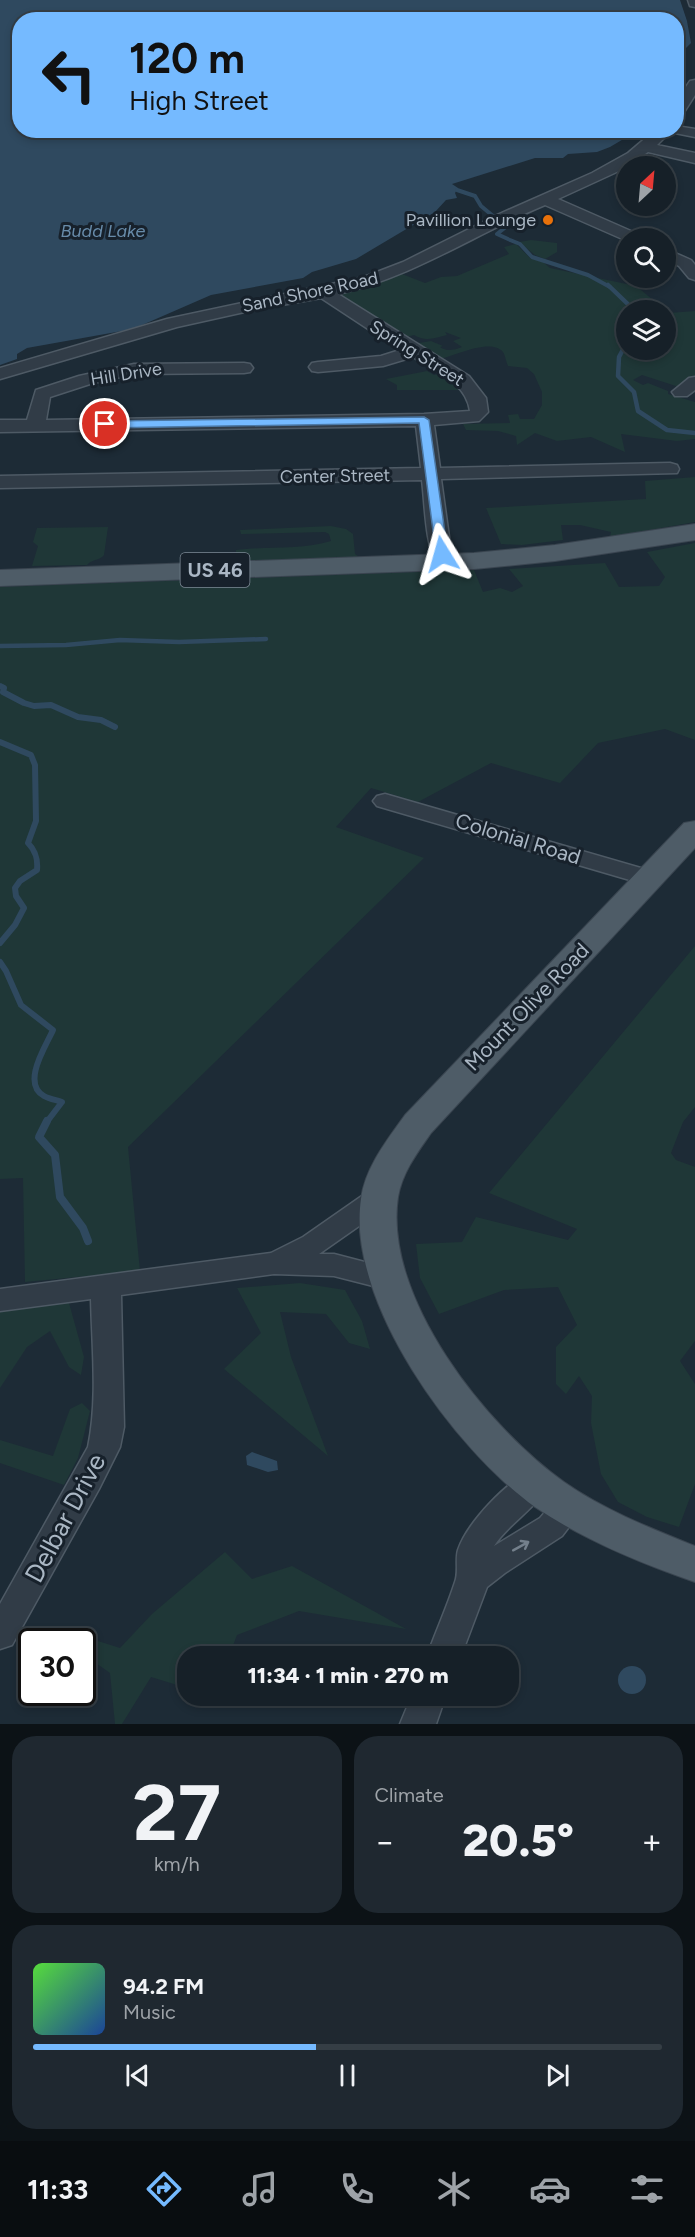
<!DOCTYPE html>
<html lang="en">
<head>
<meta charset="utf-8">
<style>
	body { margin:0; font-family:Figtree,sans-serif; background:#1f2830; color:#f1f3f6; height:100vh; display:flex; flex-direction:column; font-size:22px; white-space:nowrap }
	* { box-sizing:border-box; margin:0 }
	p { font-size:20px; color:#9ea3a8 }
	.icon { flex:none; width:33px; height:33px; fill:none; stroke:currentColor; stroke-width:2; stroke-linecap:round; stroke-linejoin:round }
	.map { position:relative; height:1724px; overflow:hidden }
	.side { display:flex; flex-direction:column; gap:12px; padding:12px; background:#0c1216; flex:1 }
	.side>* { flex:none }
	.guide { position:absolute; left:12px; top:12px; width:672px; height:126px; border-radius:24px; box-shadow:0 3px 9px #0003,0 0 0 2px #353e45; background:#75baff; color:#111; overflow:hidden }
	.needle { width:39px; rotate:26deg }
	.controls { position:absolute; left:616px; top:156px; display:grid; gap:12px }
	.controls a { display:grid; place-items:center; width:60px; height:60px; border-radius:50%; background:#162028; box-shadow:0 3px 9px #0003,0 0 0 2px #353e45; font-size:30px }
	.speed { position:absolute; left:18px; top:1628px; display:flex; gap:12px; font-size:30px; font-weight:700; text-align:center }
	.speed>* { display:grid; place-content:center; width:78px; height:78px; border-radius:50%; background:#162028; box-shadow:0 3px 9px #0003,0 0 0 2px #353e45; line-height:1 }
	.speed .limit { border:3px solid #111; border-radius:9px; background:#fff; color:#111 }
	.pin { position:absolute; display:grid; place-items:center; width:51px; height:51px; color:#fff; margin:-26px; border:3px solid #fff; border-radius:50%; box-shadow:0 2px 6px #0007 }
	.me { position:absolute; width:66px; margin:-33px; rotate:352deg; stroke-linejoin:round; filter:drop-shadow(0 0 4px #0008) }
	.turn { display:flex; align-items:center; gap:21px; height:126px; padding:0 18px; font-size:27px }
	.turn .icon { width:78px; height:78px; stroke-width:2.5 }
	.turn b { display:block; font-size:42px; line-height:51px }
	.big { font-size:45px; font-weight:800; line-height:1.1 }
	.side .tile { flex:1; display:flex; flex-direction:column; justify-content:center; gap:9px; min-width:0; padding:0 21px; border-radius:24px; background:#1f2830 }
	.side .dial { align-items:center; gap:0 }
	.dial b { font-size:78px; line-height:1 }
	.song { display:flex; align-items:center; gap:18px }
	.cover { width:72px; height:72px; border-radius:9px; background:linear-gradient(135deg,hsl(110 70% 55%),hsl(220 70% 35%)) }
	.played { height:6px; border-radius:3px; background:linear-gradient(90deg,#75baff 45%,#353e45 45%) }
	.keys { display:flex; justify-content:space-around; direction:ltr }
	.heat { display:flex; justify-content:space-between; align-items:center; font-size:33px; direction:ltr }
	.side .tiles { flex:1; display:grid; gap:12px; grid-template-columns:1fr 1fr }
	.tile:last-child { grid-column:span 2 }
	.trip { position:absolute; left:177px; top:1646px; width:342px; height:60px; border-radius:24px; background:#162028; box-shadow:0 3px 9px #0003,0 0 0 2px #353e45; font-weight:800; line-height:60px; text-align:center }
	.tab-bar { display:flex; height:96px; justify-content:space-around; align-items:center; background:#090d10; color:#9ea3a8 }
	.tab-bar .icon { width:42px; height:42px }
	.tab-bar .on { color:#75baff }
	.tab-bar b { font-size:27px; color:#f1f3f6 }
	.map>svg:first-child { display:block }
	.green { fill:#1f3737; fill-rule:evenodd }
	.water { fill:#2f495f }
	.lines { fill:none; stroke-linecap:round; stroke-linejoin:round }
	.stream-far3 { stroke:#2f495f; stroke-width:4 }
	.stream-far2 { stroke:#2f495f; stroke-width:4.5 }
	.stream-far1 { stroke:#2f495f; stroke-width:6 }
	.stream { stroke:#2f495f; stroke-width:8 }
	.minor-casing { stroke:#4e5a65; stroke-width:3 }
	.major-casing { stroke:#3a4550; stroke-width:2 }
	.minor { fill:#313c47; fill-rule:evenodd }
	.major { fill:#4e5c67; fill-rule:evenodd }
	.oneway { stroke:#74808c }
	.route { fill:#75baff; stroke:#4c79a6; stroke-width:1.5 }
	.food-dot { fill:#e8710a; stroke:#17212b; stroke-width:2 }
	.labels { text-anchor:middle; stroke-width:6; stroke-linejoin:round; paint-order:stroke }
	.far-poi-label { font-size:18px; fill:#aab7c4; stroke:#17212b; text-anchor:end }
	.far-water-label { font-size:18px; font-style:italic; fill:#688caa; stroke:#17212b }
	.far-street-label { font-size:18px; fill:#aab7c4; stroke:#17212b }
	.shield { fill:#17212b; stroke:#7e8a96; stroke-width:1.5 }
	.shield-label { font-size:20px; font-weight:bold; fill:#aab7c4 }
	.street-label { font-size:21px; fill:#aab7c4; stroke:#17212b }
	.near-street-label { font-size:26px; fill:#aab7c4; stroke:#17212b }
</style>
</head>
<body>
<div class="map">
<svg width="695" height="1724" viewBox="0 0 695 1724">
	<rect width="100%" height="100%" fill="#1d2b36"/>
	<g class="green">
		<path d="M 531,240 L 557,243 L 557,252 L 545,259 L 535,255 L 519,242 Z"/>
		<path d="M 516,244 L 530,258 L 543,262 L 550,268 L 636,286 L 669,313 L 695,311 L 695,380 L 682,388 L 642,375 L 633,380 L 643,385 L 648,383 L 668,391 L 668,394 L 695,402 L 695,439 L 677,441 L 621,434 L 625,452 L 591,437 L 557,441 L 535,433 L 517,445 L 516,436 L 498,431 L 466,430 L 463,424 L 510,423 L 508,415 L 518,414 L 520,419 L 534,419 L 542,405 L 542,392 L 534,374 L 527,368 L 508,366 C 506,361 505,355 503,352 C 491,338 456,355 441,359 L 413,344 L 431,341 L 443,346 L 440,347 C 447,352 454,350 462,347 L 453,341 L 461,338 L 445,332 L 447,335 C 436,338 425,342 414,335 L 402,338 L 341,297 L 345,292 L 402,274 L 425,283 L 441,277 L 457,276 L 509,254 L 504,247 ZM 627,310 L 666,310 L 666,350 L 627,350 Z"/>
		<path d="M 427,371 L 434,375 L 445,373 L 464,390 L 397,390 L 397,385 L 386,379 Z"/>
		<path d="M 695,477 L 695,522 L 610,537 L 611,532 L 580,525 L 561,525 L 563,540 L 522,545 L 501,544 L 486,508 L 646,499 L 645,481 Z"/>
		<path d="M 331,526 L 346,529 L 353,534 L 355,554 L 358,556 L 356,557 L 230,562 L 223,558 L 224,554 L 236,554 L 236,550 C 267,546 303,550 331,541 L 329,534 L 325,532 L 241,534 L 240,530 Z"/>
		<path d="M 108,527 L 104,555 C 99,561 92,559 87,565 L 32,566 L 38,546 L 33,542 L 37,528 Z"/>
		<path d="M 695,543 L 695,740 L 665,729 L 598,743 L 560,783 L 491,763 L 418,802 L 371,788 L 336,827 L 424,858 L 128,1147 L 140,1271 L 25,1282 L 23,1178 L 0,1179 L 0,587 L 474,570 L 483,592 L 500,588 L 512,592 L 523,586 L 509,569 L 605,563 L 619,587 L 659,586 L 665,577 L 647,552 Z"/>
		<path d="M 695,946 L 695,1107 L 683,1122 L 671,1153 L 676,1160 L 695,1167 L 695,1341 L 680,1361 L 695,1384 L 695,1484 L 679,1527 L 647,1517 L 618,1502 L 601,1474 L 591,1423 L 592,1396 L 579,1376 L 566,1394 L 556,1384 L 556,1347 L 577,1325 L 558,1287 L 504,1290 L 439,1314 L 420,1278 L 416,1244 L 462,1242 L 476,1217 L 568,1240 L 577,1229 L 489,1193 Z"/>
		<path d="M 300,1283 L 345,1290 L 362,1321 L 370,1349 L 349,1343 L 326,1314 L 280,1312 L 291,1357 L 328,1456 L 224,1369 L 261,1333 L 237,1288 Z"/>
		<path d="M 69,1303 L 84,1357 L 81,1375 L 69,1367 L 50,1331 L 27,1347 L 0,1388 L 0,1312 Z"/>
		<path d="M 82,1403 L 90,1411 L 78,1458 L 64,1485 L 0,1463 L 0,1440 L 53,1456 L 70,1409 Z"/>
		<path d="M 225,1552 L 252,1579 L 292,1566 L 406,1629 L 299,1611 L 237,1635 L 229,1656 L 188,1656 L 187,1688 L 151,1677 L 122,1724 L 115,1724 L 110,1673 L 83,1654 L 82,1641 L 46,1641 L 57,1628 L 120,1648 L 152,1614 Z"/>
	</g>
	<g class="water">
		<path d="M 0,0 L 680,0 L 687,21 L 691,43 L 679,55 L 679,81 L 677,87 L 676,20 L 20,20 L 20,130 L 637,131 L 610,147 L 597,152 L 568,154 L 563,158 L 535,158 L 452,184 L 458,188 L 455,193 L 457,198 L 446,200 L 435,212 L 356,259 L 312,272 L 303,278 L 211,295 L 133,329 L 27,348 L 17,354 L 17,359 L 0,365 Z"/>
		<path d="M 252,1452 L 277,1461 L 278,1470 L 268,1472 L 247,1465 L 246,1456 Z"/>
		<circle cx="632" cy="1680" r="14"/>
	</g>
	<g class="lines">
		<g class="stream-far3">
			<path d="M 457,190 L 475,196 L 481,206 L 493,216"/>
			<path d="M 505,223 L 507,226 L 497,234 L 508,239"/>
			<path d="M 510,240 L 520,244 L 532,257 L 588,275 L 610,287"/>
		</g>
		<g class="stream-far2">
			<path d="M 608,285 L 634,310"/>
			<path d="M 627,342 L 619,357 L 618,376 L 634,392 L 638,411 L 667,430 L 695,433"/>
			<path d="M 0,646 L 66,645 L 120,640 L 179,642 L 266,639"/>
		</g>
		<g class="stream-far1">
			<path d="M 0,686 L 4,688 L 3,692 L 24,703 L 34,706 L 51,705 L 78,717 L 101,720 L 115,727"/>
			<path d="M 0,742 L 31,755 L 35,765 L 36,821 L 28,843 C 36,851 38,859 37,870 L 20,881 L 15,888 L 16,896 L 24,908 L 15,925 L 0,943"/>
			<path d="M 0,962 L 6,971 L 21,1005 L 53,1030 C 46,1046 21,1083 44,1096 C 49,1099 56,1100 62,1102 L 46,1123"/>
		</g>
		<path class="stream" d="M 47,1121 L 39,1137 L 55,1155 L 60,1197 L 83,1228 L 88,1241"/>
		<defs>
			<g id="minor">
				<path d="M 688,0 L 695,0 L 695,7 L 690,6 Z"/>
				<path d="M 695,80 L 695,95 L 681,117 L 676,118 L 676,102 L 690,81 Z"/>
				<path d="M 676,126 L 695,129 L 695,137 L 670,132 L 657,145 L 695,153 L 695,163 L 648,152 L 621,170 L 558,199 L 640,235 L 642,238 L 627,238 L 627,241 L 545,205 C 475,234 413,277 338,294 L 469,376 L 486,398 L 488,412 L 479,421 L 434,425 L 440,468 L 670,463 L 677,465 L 679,469 L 677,473 L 441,479 L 450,544 L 455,562 L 452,566 L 438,566 C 425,547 425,503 422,480 L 0,488 L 0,476 L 421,468 L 416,426 L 0,432 L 0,420 L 27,420 L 36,390 L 79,376 L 134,364 L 244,363 L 250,364 L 253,368 L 250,372 L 244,373 L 134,374 L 90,384 L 50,397 L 46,420 L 424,414 L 470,411 C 466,382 435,371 413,357 L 383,366 L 318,372 L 312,371 L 309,367 L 312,363 L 318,362 L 381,356 L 400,350 L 321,298 L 249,311 L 177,327 L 0,379 L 0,368 L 167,319 L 364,277 L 403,262 L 497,215 L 592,173 L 628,153 L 655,130 L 676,130 Z"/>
				<path d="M 666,249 L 691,260 L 695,265 L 695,280 L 689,278 L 679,266 L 666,260 Z"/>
				<path d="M 695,377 L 695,390 L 687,396 L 675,396 L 672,392 L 689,378 Z"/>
				<path d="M 385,794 L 658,873 L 661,878 L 658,883 L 649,885 L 640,883 L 377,806 L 373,801 L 377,796 Z"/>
				<path d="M 379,1188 L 389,1191 L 393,1198 L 389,1205 L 319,1254 L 334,1254 L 399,1271 L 404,1279 L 399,1287 L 389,1290 L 334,1276 L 274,1274 L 121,1295 L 124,1427 L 120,1447 L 99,1489 L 12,1645 L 0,1649 L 0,1604 L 88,1447 C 98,1399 92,1347 91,1299 L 0,1311 L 0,1289 L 271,1253 L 303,1237 L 369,1191 Z"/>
				<path d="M 534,1470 L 545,1474 L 550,1483 C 537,1508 509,1523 494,1546 L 540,1518 L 558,1497 L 569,1493 L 580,1497 L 585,1506 L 562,1536 L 505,1573 L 487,1587 L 461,1656 L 427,1656 C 436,1631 447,1607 455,1582 C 459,1572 455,1560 458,1550 C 467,1523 508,1479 534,1470 Z"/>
				<path d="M 412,1695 L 446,1695 L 436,1724 L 400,1724 Z"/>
			</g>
			<g id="major">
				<path d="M 695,524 L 695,540 L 555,561 L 474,569 L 0,586 L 0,570 L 474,553 L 555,545 Z"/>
				<path d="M 695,821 L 695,848 L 431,1133 C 417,1153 402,1173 398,1197 C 383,1298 487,1427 564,1482 C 604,1510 650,1528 695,1546 L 695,1582 C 640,1563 584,1540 535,1507 C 455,1450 346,1301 361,1199 C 365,1168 387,1140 405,1115 L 684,823 Z"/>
			</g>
		</defs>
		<use href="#minor" class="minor-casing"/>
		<use href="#major" class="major-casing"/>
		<use href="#minor" class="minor"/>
		<use href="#major" class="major"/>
	</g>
	<defs><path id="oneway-shaft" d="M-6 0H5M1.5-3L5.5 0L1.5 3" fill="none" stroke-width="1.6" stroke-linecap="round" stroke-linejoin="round" transform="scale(1.5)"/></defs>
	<use class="oneway" href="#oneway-shaft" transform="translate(521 1546) rotate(-29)"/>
	<path class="route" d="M 424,417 L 429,420 L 448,554 L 442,557 L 436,554 L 419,423 L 105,428 L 99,424 L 105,421 Z"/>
	<circle class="food-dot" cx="548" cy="220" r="6"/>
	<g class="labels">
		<g class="far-poi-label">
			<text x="536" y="226">Pavillion Lounge</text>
		</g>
		<g class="far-water-label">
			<text x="103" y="237">Budd Lake</text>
		</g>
		<g class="far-street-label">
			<text transform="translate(310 292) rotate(-12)" y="6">Sand Shore Road</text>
			<text transform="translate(417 353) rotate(32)" y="6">Spring Street</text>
			<text transform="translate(126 374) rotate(-9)" y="6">Hill Drive</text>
			<text transform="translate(335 476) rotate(-1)" y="6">Center Street</text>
		</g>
		<rect class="shield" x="180.5" y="553" width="69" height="34" rx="4.5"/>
		<g class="shield-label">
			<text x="215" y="577">US 46</text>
		</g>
		<g class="street-label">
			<text transform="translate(518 839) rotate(17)" y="7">Colonial Road</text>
			<text transform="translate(527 1007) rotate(-46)" y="7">Mount Olive Road</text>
		</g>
		<g class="near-street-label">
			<text transform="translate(65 1518) rotate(-62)" y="9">Delbar Drive</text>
		</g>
	</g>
</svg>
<div class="controls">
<a><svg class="needle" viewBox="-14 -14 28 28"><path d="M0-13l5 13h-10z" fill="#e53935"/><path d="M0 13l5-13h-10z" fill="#9ea3a8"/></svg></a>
<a><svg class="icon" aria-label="search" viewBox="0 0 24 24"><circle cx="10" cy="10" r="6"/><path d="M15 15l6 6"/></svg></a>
<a><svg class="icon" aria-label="layers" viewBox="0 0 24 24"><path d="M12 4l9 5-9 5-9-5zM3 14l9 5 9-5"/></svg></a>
</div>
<div class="speed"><div class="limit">30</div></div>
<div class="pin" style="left:105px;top:424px;background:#d93025"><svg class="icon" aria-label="arrive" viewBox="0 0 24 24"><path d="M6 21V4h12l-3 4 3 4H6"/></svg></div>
<svg class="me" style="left:442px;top:554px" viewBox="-20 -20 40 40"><path d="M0-17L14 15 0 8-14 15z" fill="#75baff" stroke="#fff" stroke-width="4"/></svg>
<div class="trip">11:34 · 1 min · 270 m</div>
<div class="guide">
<div class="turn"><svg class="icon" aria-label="left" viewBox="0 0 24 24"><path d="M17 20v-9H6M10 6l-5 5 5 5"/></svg><div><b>120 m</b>High Street</div></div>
</div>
</div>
<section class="side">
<div class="tiles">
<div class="tile dial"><b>27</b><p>km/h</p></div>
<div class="tile"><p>Climate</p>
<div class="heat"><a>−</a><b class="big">20.5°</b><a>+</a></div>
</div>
<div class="tile">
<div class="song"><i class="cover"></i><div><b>94.2 FM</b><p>Music</p></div></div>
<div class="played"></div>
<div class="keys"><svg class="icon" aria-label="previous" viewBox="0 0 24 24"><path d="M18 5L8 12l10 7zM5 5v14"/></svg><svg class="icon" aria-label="pause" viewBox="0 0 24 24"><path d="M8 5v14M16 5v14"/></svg><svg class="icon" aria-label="next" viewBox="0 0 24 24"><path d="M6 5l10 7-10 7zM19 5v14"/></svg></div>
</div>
</div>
</section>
<nav class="tab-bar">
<b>11:33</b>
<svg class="icon on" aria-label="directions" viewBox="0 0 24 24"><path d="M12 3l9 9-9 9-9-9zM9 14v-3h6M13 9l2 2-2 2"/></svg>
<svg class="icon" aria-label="music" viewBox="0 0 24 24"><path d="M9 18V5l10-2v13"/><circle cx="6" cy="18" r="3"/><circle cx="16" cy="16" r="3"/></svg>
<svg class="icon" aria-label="phone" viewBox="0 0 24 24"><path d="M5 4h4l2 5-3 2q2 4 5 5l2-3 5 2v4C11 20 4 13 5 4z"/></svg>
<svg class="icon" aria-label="climate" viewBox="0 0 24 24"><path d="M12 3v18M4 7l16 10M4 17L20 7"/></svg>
<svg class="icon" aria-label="car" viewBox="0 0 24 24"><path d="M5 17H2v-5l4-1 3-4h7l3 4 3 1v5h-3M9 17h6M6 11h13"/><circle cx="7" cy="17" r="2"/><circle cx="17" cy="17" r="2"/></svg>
<svg class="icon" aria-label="filters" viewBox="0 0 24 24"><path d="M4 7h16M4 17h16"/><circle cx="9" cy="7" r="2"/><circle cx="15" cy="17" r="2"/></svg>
</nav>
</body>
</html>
